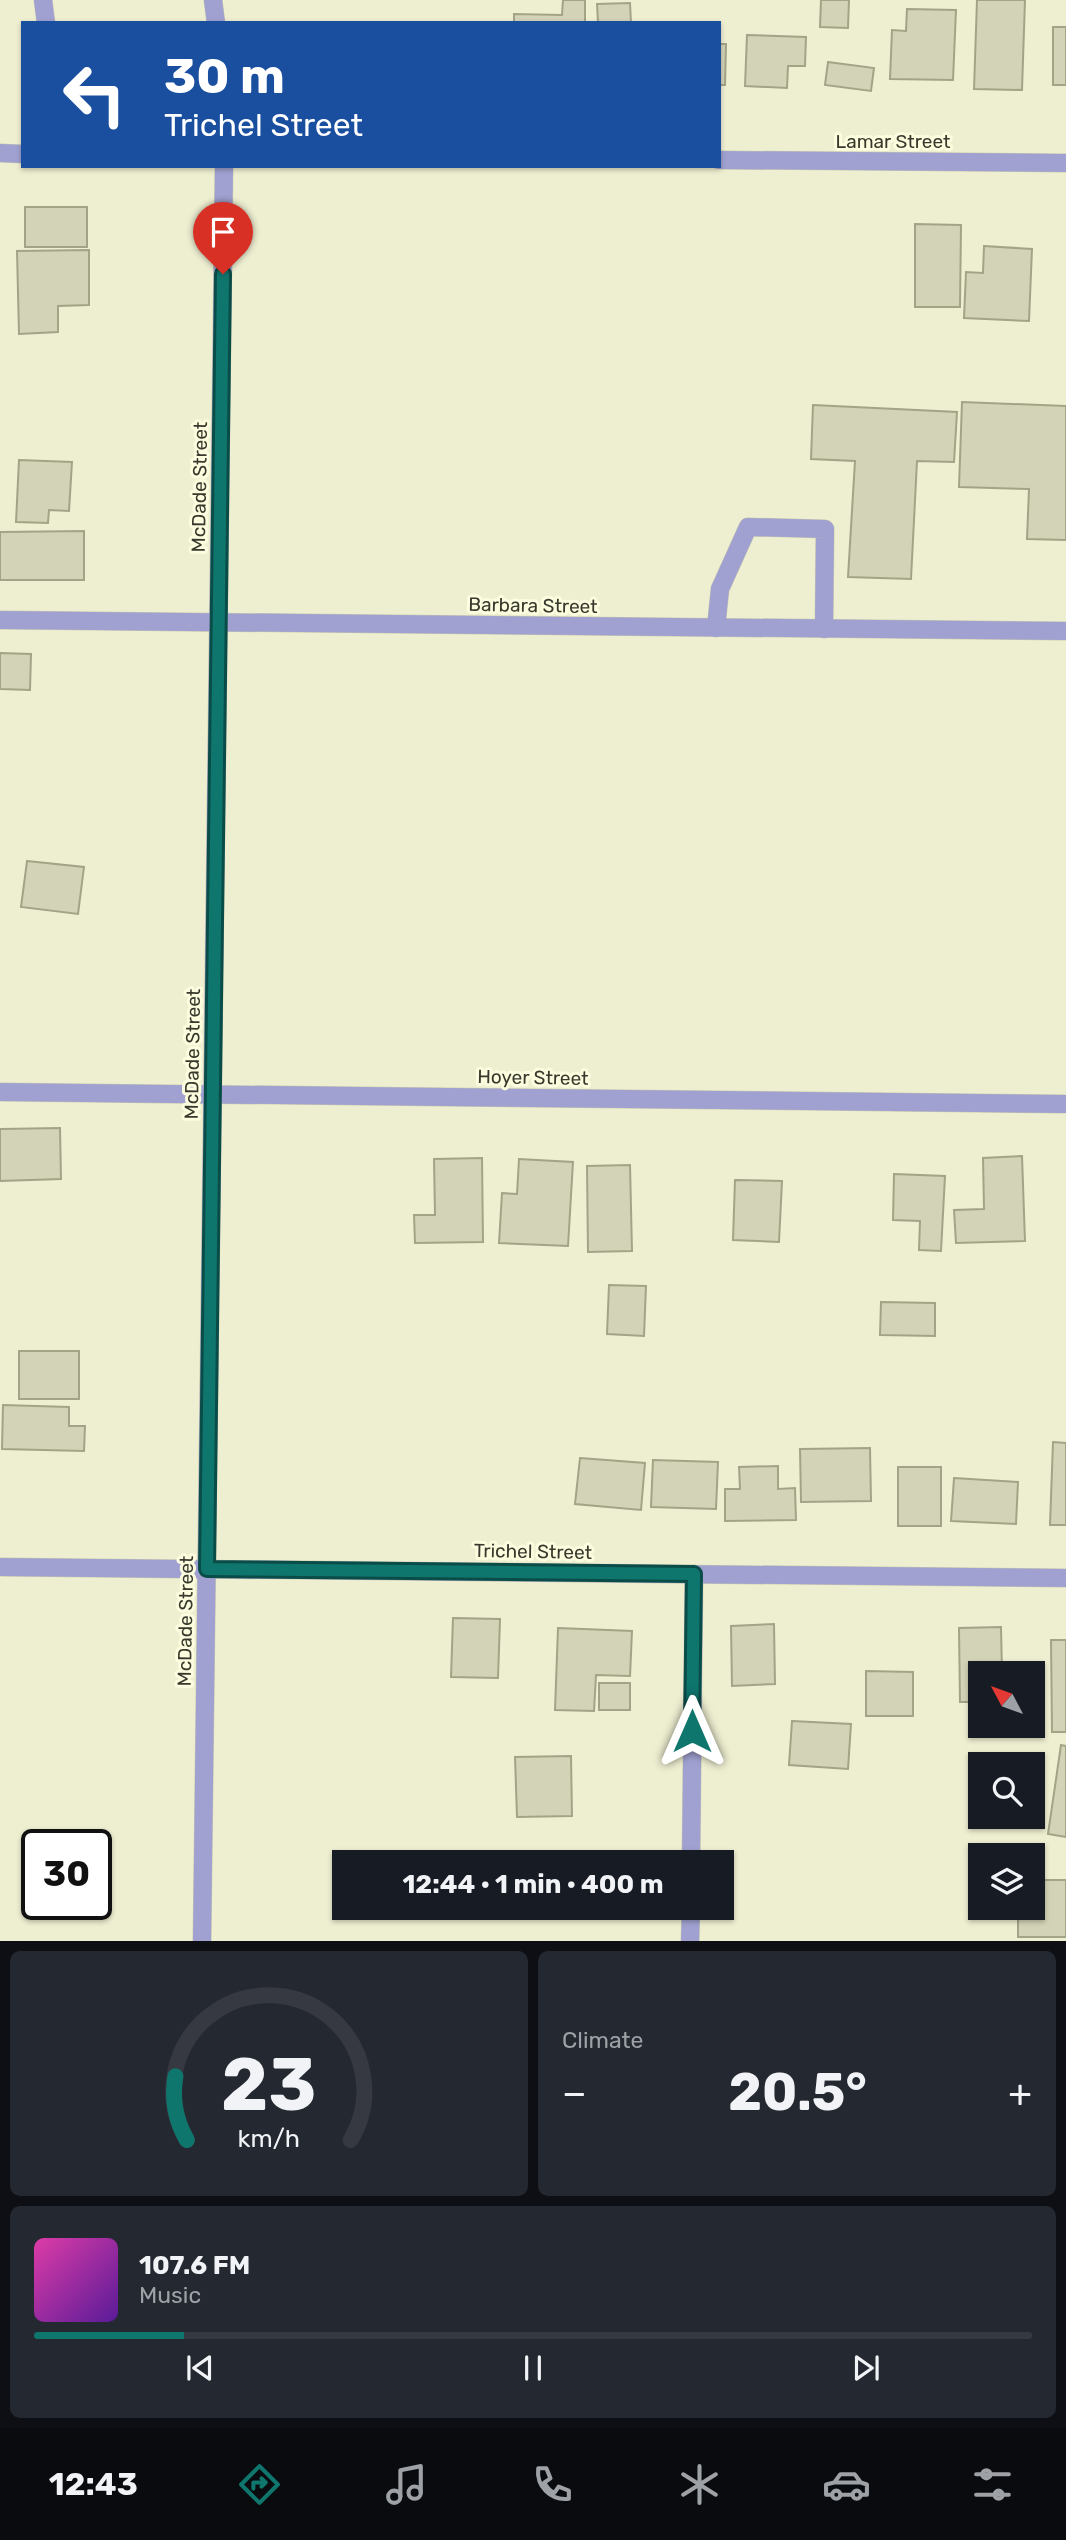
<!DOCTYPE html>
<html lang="en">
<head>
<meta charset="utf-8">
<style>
	body { margin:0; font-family:Rubik,sans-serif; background:#242831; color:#f1f3f6; height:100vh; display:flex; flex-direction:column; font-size:26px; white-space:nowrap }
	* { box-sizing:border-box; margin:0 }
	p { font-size:23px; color:#9ea1a6 }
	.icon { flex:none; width:38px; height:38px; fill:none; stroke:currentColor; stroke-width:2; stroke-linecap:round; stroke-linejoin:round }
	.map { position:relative; height:1941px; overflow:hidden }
	.sheet { display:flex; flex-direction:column; gap:10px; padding:10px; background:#0d0f14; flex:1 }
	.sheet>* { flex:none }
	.hud { position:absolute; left:21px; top:21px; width:700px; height:147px; border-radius:0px; box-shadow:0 2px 5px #0004; background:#1a4fa0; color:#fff; overflow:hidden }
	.needle { width:46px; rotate:311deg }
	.controls { position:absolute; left:968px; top:1661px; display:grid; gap:14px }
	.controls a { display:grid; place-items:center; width:77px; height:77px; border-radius:0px; background:#171b24; box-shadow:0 2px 5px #0004; font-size:35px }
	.speed { position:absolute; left:21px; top:1829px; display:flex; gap:14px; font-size:35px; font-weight:700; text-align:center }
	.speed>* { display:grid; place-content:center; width:91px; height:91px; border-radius:50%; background:#171b24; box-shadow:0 2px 5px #0004; line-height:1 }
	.speed .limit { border:4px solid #111; border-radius:10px; background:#fff; color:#111 }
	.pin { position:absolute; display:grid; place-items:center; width:60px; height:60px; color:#fff; margin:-72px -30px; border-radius:50% 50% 50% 0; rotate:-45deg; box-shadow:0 0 7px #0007 }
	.pin .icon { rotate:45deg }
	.me { position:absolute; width:77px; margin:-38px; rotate:0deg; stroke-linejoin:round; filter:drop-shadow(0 0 5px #0008) }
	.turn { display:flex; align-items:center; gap:24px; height:147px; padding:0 28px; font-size:32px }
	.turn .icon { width:91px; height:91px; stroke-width:2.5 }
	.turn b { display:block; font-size:49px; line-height:60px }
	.big { font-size:52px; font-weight:700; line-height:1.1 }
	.sheet .card { flex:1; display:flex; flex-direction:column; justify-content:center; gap:10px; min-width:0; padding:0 24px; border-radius:10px; background:#242831 }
	.sheet .dial { align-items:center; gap:0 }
	.dial svg { height:182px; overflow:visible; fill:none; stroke:#363941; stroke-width:7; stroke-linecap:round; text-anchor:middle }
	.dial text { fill:#f1f3f6; stroke:none }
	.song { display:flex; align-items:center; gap:21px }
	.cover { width:84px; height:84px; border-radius:10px; background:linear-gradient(135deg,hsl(320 70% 55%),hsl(270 70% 35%)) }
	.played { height:7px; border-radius:4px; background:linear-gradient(90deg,#0f766e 15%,#363941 15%) }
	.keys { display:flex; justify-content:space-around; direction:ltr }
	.heat { display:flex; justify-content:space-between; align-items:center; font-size:38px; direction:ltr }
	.sheet .tiles { flex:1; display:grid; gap:10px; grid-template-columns:1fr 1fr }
	.card:last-child { grid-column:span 2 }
	.trip { position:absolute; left:332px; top:1850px; width:402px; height:70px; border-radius:0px; background:#171b24; box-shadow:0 2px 5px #0004; font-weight:700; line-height:70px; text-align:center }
	.tab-bar { display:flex; height:112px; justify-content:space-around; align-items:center; background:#090b0e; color:#9ea1a6 }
	.tab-bar .icon { width:49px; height:49px }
	.tab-bar .active { color:#0f766e }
	.tab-bar b { font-size:32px; color:#f1f3f6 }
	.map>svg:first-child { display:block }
	.building { fill:#d3d4b7; stroke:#a3a487; stroke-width:2 }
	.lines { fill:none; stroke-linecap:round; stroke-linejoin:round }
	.minor-casing { stroke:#cacab0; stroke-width:19 }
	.minor { stroke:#a0a1d0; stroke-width:18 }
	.route-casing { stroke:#0a4d48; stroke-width:18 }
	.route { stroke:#0f766e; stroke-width:12 }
	.labels { text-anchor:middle; stroke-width:6; stroke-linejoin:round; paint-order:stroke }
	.street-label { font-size:19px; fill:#38382c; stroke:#fbfdde }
</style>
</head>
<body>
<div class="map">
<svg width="1066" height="1942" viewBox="0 0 1066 1942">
	<rect width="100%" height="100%" fill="#eeefd1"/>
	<g class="building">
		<path d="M 563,0 L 585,0 L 585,23 L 514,23 L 514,14 L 562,15 Z"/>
		<path d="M 821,0 L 849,0 L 848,28 L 820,27 Z"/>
		<path d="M 977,0 L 1025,0 L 1022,90 L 974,89 Z"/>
		<path d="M 630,3 L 631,23 L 598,23 L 597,4 Z"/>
		<path d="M 907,9 L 956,10 L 953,80 L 890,79 L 892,30 L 906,31 Z"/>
		<rect x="1053" y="27" width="13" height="58"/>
		<path d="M 747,35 L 806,37 L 805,66 L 788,66 L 787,88 L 745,86 Z"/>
		<path d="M 719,44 L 726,44 L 725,85 L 719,85 Z"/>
		<path d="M 828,62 L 874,68 L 871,91 L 825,85 Z"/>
		<rect x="25" y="207" width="62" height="40"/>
		<path d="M 915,224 L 961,225 L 960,307 L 915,307 Z"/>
		<path d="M 984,246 L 1032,249 L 1029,321 L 964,318 L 966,272 L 983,273 Z"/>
		<path d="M 89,250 L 89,305 L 58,306 L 58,332 L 19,334 L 17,251 Z"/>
		<path d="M 962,402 L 1066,406 L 1066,540 L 1027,539 L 1029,489 L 959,487 Z"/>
		<path d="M 813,405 L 957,412 L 954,462 L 917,461 L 911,579 L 848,577 L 855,461 L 811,459 Z"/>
		<path d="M 19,460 L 72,462 L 69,511 L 49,510 L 48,523 L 16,522 Z"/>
		<path d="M 84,531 L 84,580 L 0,580 L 0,532 Z"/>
		<path d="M 0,653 L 31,654 L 30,690 L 0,689 Z"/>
		<path d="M 27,861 L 84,867 L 78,914 L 21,907 Z"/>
		<path d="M 60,1128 L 61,1179 L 0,1181 L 0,1129 Z"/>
		<path d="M 1022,1156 L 1025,1241 L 956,1243 L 954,1210 L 984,1209 L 983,1158 Z"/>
		<path d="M 482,1158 L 483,1242 L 415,1243 L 414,1215 L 435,1215 L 434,1159 Z"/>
		<path d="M 519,1159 L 573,1162 L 568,1246 L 499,1243 L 502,1193 L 517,1194 Z"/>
		<path d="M 630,1165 L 632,1251 L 588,1252 L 587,1166 Z"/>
		<path d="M 894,1174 L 945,1176 L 941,1251 L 919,1250 L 920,1221 L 893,1220 Z"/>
		<path d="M 735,1180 L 782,1181 L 779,1242 L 733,1240 Z"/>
		<path d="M 609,1285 L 646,1286 L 644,1336 L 607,1334 Z"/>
		<path d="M 881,1302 L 935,1303 L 935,1336 L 880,1335 Z"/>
		<rect x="19" y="1351" width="60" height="48"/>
		<path d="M 3,1405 L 69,1407 L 69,1426 L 85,1426 L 84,1451 L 2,1449 Z"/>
		<path d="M 1053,1442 L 1066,1443 L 1066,1525 L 1050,1525 Z"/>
		<path d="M 870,1448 L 871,1501 L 801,1502 L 800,1449 Z"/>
		<path d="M 580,1458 L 645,1463 L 641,1510 L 575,1504 Z"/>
		<path d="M 653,1460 L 718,1462 L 716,1509 L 651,1507 Z"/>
		<path d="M 778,1466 L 778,1489 L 795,1488 L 796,1520 L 725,1521 L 725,1489 L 740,1489 L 739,1467 Z"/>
		<rect x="898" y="1467" width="43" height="59"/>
		<path d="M 954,1478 L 1018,1482 L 1016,1524 L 951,1521 Z"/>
		<path d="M 453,1618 L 500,1619 L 498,1678 L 451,1677 Z"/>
		<path d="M 774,1624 L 775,1684 L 732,1686 L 731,1626 Z"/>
		<path d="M 1001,1627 L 1002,1673 L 980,1673 L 980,1702 L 960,1702 L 959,1628 Z"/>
		<path d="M 558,1628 L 632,1631 L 630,1676 L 596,1675 L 594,1711 L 555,1710 Z"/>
		<path d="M 1051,1640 L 1066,1640 L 1066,1732 L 1052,1732 Z"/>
		<path d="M 866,1671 L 913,1672 L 913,1716 L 866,1716 Z"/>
		<rect x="599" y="1683" width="31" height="27"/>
		<path d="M 792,1721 L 851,1724 L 848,1769 L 789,1765 Z"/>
		<path d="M 1061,1745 L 1066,1746 L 1066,1837 L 1048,1834 Z"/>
		<path d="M 571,1756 L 572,1816 L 517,1817 L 515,1757 Z"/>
		<path d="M 1032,1880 L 1066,1880 L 1066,1937 L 1018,1937 L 1018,1908 L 1032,1908 Z"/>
	</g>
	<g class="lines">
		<defs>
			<g id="minor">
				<path d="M 43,0 L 46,23"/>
				<path d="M 213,0 L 216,23"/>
				<path d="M 0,153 L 23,154"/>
				<path d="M 719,160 L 1066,163"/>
				<path d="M 0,620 L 1066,631"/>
				<path d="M 716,628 L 720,589 L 748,527 L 825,529 L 824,629"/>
				<path d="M 0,1092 L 1066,1104"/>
				<path d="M 0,1567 L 1066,1578"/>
				<path d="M 691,1862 L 694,1574"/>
				<path d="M 202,1942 L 224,166"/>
				<path d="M 690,1942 L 691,1908"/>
			</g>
		</defs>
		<use href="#minor" class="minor-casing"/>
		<use href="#minor" class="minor"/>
	</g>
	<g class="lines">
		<defs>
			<path id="route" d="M 223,274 L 207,1569 L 694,1574 L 692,1731"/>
		</defs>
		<use href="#route" class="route-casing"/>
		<use href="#route" class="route"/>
	</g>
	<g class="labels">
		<g class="street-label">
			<text x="893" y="148">Lamar Street</text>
			<text transform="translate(199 487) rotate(-89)" y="7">McDade Street</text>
			<text transform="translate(533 605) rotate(1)" y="7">Barbara Street</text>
			<text transform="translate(192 1054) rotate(-89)" y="7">McDade Street</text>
			<text transform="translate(533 1077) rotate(1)" y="7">Hoyer Street</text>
			<text transform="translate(533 1551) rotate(1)" y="7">Trichel Street</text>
			<text transform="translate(185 1621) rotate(-89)" y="7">McDade Street</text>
		</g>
	</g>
</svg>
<div class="controls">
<a><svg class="needle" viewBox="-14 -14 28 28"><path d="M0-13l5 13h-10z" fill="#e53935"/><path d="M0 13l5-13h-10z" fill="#9ea1a6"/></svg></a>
<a><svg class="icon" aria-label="search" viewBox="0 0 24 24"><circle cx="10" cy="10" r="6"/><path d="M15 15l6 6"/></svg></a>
<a><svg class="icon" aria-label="layers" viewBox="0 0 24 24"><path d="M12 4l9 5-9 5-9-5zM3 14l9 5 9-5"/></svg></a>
</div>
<div class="speed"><div class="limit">30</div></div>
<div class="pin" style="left:223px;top:274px;background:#d93025"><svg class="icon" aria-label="arrive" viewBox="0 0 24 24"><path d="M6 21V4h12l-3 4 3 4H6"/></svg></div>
<svg class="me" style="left:692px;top:1731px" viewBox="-20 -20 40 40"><path d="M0-17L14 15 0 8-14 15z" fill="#0f766e" stroke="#fff" stroke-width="4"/></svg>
<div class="trip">12:44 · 1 min · 400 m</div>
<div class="hud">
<div class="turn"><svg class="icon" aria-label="left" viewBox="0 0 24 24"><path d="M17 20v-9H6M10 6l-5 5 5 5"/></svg><div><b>30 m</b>Trichel Street</div></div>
</div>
</div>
<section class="sheet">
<div class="tiles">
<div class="card dial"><svg viewBox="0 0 100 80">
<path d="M14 69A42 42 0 1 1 86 69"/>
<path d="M14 69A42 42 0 0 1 9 41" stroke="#0f766e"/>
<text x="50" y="56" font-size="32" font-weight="700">23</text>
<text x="50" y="72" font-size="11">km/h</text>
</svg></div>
<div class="card"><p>Climate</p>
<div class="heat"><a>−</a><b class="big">20.5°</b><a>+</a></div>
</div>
<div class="card">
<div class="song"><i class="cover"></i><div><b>107.6 FM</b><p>Music</p></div></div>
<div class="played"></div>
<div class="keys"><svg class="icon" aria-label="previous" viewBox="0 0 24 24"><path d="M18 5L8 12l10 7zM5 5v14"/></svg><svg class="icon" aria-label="pause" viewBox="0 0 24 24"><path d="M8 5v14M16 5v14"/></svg><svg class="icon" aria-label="next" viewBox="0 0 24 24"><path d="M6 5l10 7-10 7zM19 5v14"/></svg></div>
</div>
</div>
</section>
<nav class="tab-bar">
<b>12:43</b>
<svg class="icon active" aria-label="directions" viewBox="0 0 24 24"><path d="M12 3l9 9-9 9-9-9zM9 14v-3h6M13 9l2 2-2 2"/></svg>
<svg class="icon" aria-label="music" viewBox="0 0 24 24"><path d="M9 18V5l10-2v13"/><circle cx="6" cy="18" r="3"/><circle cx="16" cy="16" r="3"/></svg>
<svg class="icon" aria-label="phone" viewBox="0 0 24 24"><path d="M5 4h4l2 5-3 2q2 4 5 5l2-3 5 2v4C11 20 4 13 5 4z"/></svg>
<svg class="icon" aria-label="climate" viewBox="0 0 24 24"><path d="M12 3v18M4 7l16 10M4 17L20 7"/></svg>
<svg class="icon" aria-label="car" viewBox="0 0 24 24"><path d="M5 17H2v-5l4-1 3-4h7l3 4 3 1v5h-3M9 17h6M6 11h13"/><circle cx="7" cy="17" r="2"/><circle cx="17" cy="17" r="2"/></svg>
<svg class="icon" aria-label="filters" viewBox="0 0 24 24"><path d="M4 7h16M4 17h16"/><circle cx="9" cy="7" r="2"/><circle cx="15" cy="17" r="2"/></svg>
</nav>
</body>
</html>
